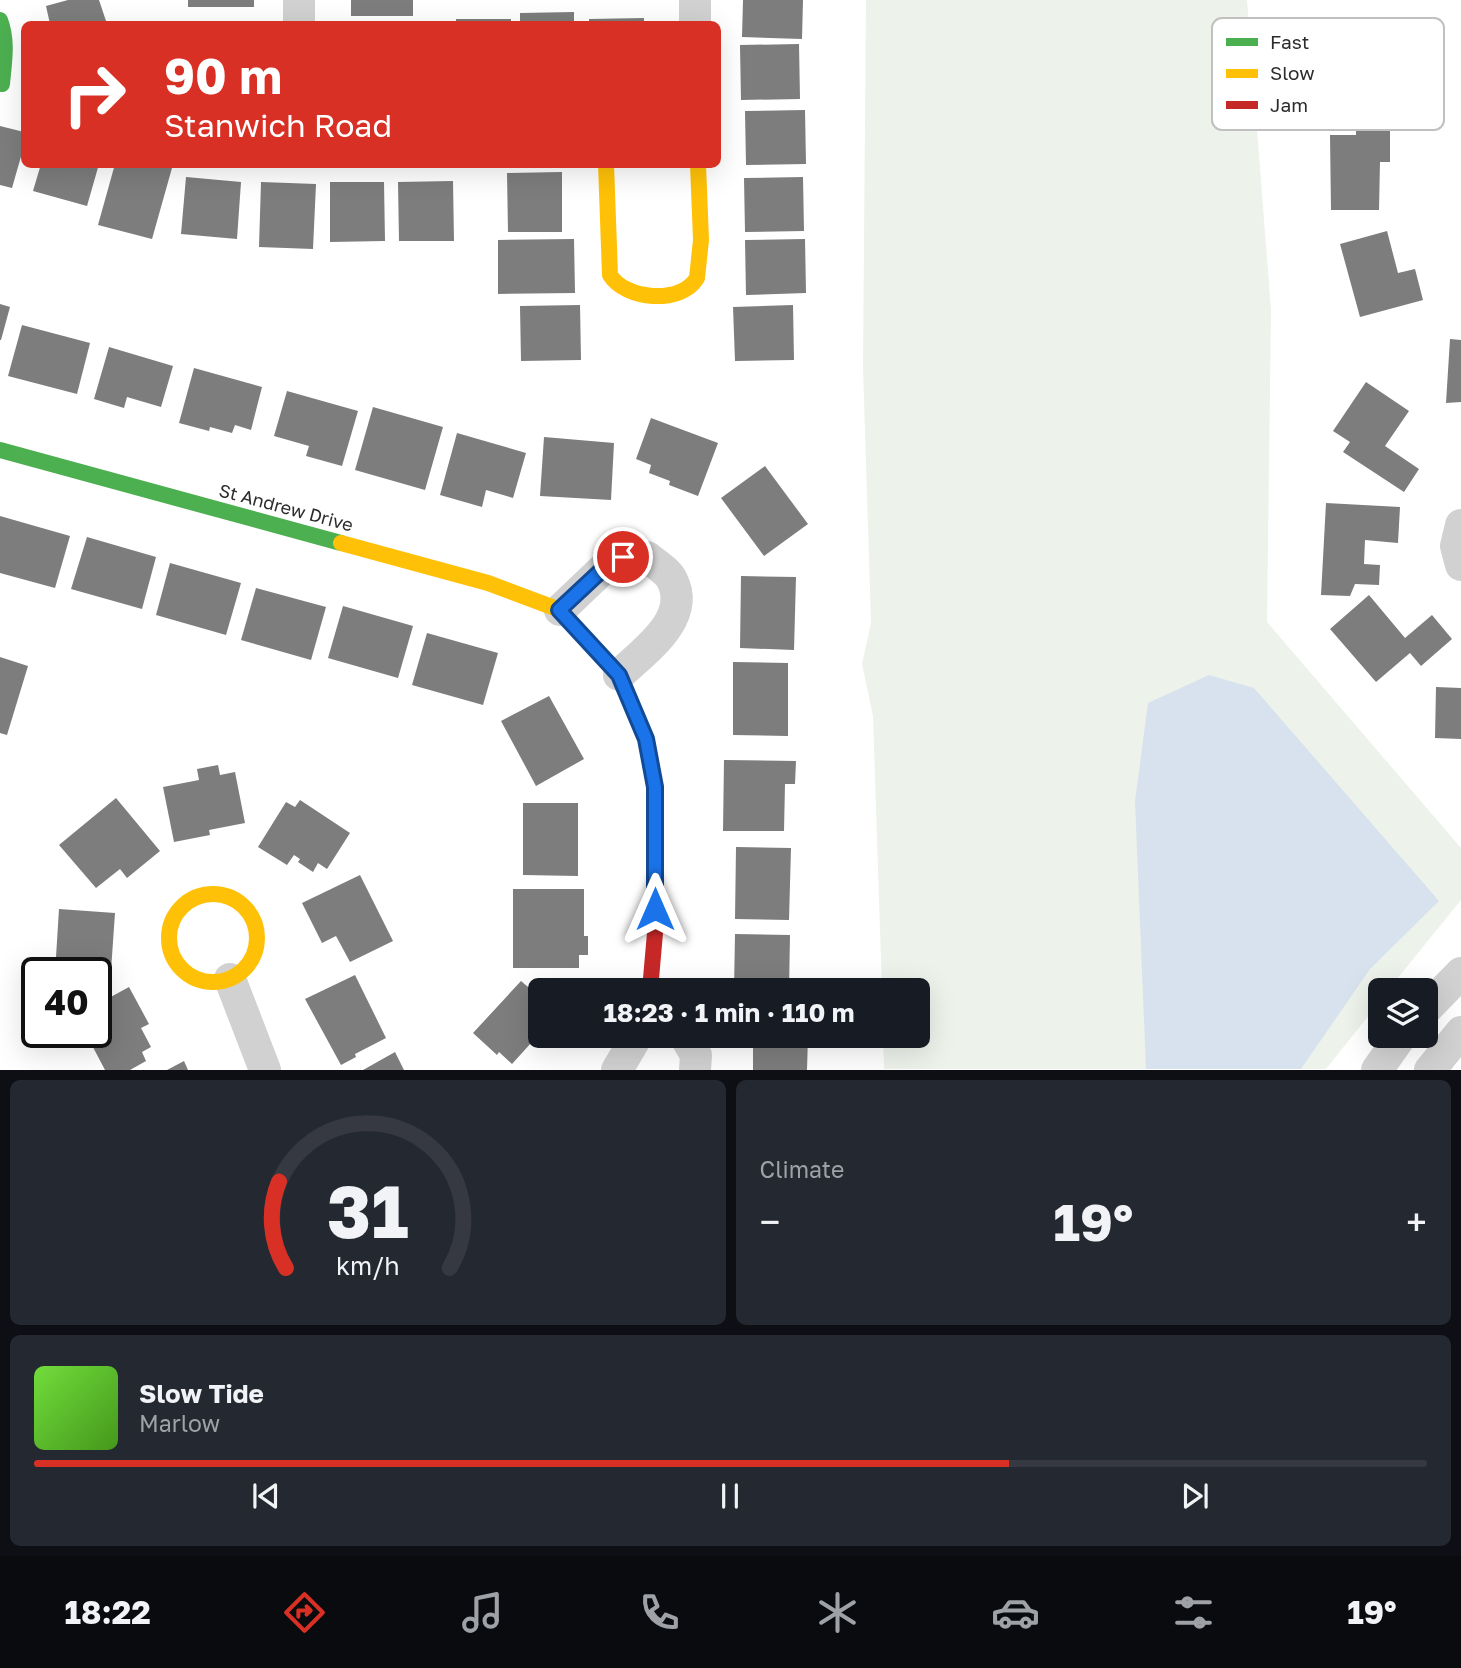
<!DOCTYPE html>
<html lang="en">
<head>
<meta charset="utf-8">
<style>
	body { margin:0; font-family:"Golos Text",sans-serif; background:#242831; color:#f1f3f6; height:100vh; display:flex; flex-direction:column; font-size:26px; white-space:nowrap }
	* { box-sizing:border-box; margin:0 }
	p { font-size:23px; color:#9ea1a6 }
	.icon { flex:none; width:38px; height:38px; fill:none; stroke:currentColor; stroke-width:2; stroke-linecap:round; stroke-linejoin:round }
	.map { position:relative; height:1070px; overflow:hidden }
	.panel { display:flex; flex-direction:column; gap:10px; padding:10px; background:#0d0f14; flex:1 }
	.panel>* { flex:none }
	.guide { position:absolute; left:21px; top:21px; width:700px; height:147px; border-radius:10px; box-shadow:0 7px 28px #0002; background:#d93025; color:#fff; overflow:hidden }
	.controls { position:absolute; left:1368px; top:978px; display:grid; gap:14px }
	.controls a { display:grid; place-items:center; width:70px; height:70px; border-radius:10px; background:#171b24; box-shadow:0 7px 28px #0002; font-size:35px }
	.speed { position:absolute; left:21px; top:957px; display:flex; gap:14px; font-size:35px; font-weight:700; text-align:center }
	.speed>* { display:grid; place-content:center; width:91px; height:91px; border-radius:50%; background:#171b24; box-shadow:0 7px 28px #0002; line-height:1 }
	.speed .limit { border:4px solid #111; border-radius:10px; background:#fff; color:#111 }
	.pin { position:absolute; display:grid; place-items:center; width:60px; height:60px; color:#fff; margin:-30px; border:4px solid #fff; border-radius:50%; box-shadow:0 2px 7px #0007 }
	.me { position:absolute; width:77px; margin:-38px; rotate:0deg; stroke-linejoin:round; filter:drop-shadow(0 0 5px #0008) }
	.turn { display:flex; align-items:center; gap:24px; height:147px; padding:0 28px; font-size:32px }
	.turn .icon { width:91px; height:91px; stroke-width:2.5 }
	.turn b { display:block; font-size:49px; line-height:60px }
	.big { font-size:52px; font-weight:700; line-height:1.1 }
	.panel .widget { flex:1; display:flex; flex-direction:column; justify-content:center; gap:10px; min-width:0; padding:0 24px; border-radius:10px; background:#242831 }
	.panel .dial { align-items:center; gap:0 }
	.dial svg { height:182px; overflow:visible; fill:none; stroke:#363941; stroke-width:7; stroke-linecap:round; text-anchor:middle }
	.dial text { fill:#f1f3f6; stroke:none }
	.song { display:flex; align-items:center; gap:21px }
	.cover { width:84px; height:84px; border-radius:10px; background:linear-gradient(135deg,hsl(100 70% 55%),hsl(100 70% 35%)) }
	.played { height:7px; border-radius:4px; background:linear-gradient(90deg,#d93025 70%,#363941 70%) }
	.keys { display:flex; justify-content:space-around; direction:ltr }
	.heat { display:flex; justify-content:space-between; align-items:center; font-size:38px; direction:ltr }
	.panel .tiles { flex:1; display:grid; gap:10px; grid-template-columns:1fr 1fr }
	.widget:last-child { grid-column:span 2 }
	.trip { position:absolute; left:528px; top:978px; width:402px; height:70px; border-radius:10px; background:#171b24; box-shadow:0 7px 28px #0002; font-weight:700; line-height:70px; text-align:center }
	.menu { display:flex; height:112px; justify-content:space-around; align-items:center; background:#090b0e; color:#9ea1a6 }
	.menu .icon { width:49px; height:49px }
	.menu .on { color:#d93025 }
	.menu b { font-size:32px; color:#f1f3f6 }
	.map>svg:first-child { display:block }
	.green { fill:#edf2eb }
	.water { fill:#d8e2ee }
	.building { fill:#7d7d7d }
	.lines { fill:none; stroke-linecap:round; stroke-linejoin:round }
	.street { stroke:#d1d1d1; stroke-width:32 }
	.fast { stroke:#4caf50; stroke-width:16 }
	.slow { stroke:#ffc107; stroke-width:16 }
	.jam { stroke:#c62828; stroke-width:16 }
	.route-casing { stroke:#114b97; stroke-width:18 }
	.route { stroke:#1a73e8; stroke-width:12 }
	.labels { text-anchor:middle; stroke-width:7; stroke-linejoin:round; paint-order:stroke }
	.street-label { font-size:18px; fill:#2c2c2c; stroke:#fff }
	.key { fill:#fff; stroke:#c0c0c0; stroke-width:2 }
	.key-label { font-size:19px; fill:#2c2c2c }
</style>
</head>
<body>
<div class="map">
<svg width="1461" height="1070" viewBox="0 0 1461 1070">
	<rect width="100%" height="100%" fill="#fff"/>
	<path class="green" d="M 866,0 L 1247,0 L 1271,310 L 1267,622 L 1461,848 L 1461,900 L 1388,990 L 1381,990 L 1381,1000 L 1326,1069 L 884,1069 L 883,1036 L 919,1036 L 919,990 L 882,990 L 873,716 L 862,664 L 871,623 L 863,367 Z"/>
	<path class="water" d="M 1209,675 L 1254,688 L 1439,901 L 1370,969 L 1301,1069 L 1146,1069 L 1135,801 L 1148,703 Z"/>
	<g class="building">
		<path d="M 68,0 L 99,0 L 107,24 L 50,24 L 46,6 Z"/>
		<rect x="188" y="0" width="66" height="7"/>
		<rect x="351" y="0" width="62" height="16"/>
		<path d="M 743,0 L 803,0 L 802,39 L 742,37 Z"/>
		<path d="M 574,12 L 574,24 L 520,24 L 520,13 Z"/>
		<path d="M 644,18 L 644,24 L 589,24 L 589,19 Z"/>
		<rect x="456" y="19" width="55" height="5"/>
		<path d="M 799,44 L 800,99 L 741,100 L 740,45 Z"/>
		<path d="M 805,110 L 806,164 L 746,165 L 745,111 Z"/>
		<path d="M 1356,119 L 1390,119 L 1390,162 L 1380,162 L 1379,210 L 1331,210 L 1330,135 L 1356,135 Z"/>
		<path d="M 0,126 L 24,132 L 24,146 L 12,188 L 0,185 Z"/>
		<path d="M 41,164 L 99,164 L 87,206 L 33,191 Z"/>
		<path d="M 115,164 L 161,164 L 172,168 L 152,239 L 98,225 Z"/>
		<path d="M 562,172 L 562,232 L 508,232 L 507,173 Z"/>
		<path d="M 186,177 L 241,182 L 237,239 L 181,234 Z"/>
		<path d="M 803,177 L 804,231 L 745,232 L 744,178 Z"/>
		<path d="M 453,181 L 454,241 L 399,241 L 398,182 Z"/>
		<path d="M 261,182 L 316,184 L 313,249 L 259,247 Z"/>
		<path d="M 330,182 L 384,182 L 385,241 L 330,242 Z"/>
		<path d="M 1387,231 L 1398,273 L 1415,269 L 1423,300 L 1360,317 L 1340,244 Z"/>
		<path d="M 574,239 L 575,293 L 498,294 L 498,240 Z"/>
		<path d="M 805,239 L 806,293 L 746,295 L 745,240 Z"/>
		<path d="M 0,304 L 10,307 L 1,340 L 0,340 Z"/>
		<path d="M 580,305 L 581,360 L 521,361 L 520,306 Z"/>
		<path d="M 793,305 L 794,360 L 735,361 L 733,307 Z"/>
		<path d="M 22,325 L 90,343 L 77,394 L 8,376 Z"/>
		<path d="M 1450,339 L 1461,340 L 1461,402 L 1446,403 Z"/>
		<path d="M 109,347 L 173,366 L 161,407 L 127,397 L 124,408 L 94,399 Z"/>
		<path d="M 194,368 L 262,387 L 251,430 L 235,425 L 232,433 L 210,427 L 209,431 L 179,423 Z"/>
		<path d="M 1366,382 L 1409,411 L 1385,446 L 1419,469 L 1404,492 L 1343,452 L 1350,442 L 1333,431 Z"/>
		<path d="M 287,391 L 358,411 L 342,466 L 306,456 L 309,446 L 274,436 Z"/>
		<path d="M 373,407 L 443,427 L 425,490 L 355,470 Z"/>
		<path d="M 651,418 L 718,443 L 698,496 L 669,485 L 670,481 L 649,473 L 651,465 L 636,459 Z"/>
		<path d="M 457,433 L 526,453 L 513,498 L 486,490 L 482,507 L 440,495 Z"/>
		<path d="M 544,437 L 614,443 L 611,500 L 540,496 Z"/>
		<path d="M 765,466 L 808,524 L 764,556 L 721,498 Z"/>
		<path d="M 1326,503 L 1400,507 L 1398,543 L 1365,540 L 1364,564 L 1380,565 L 1379,585 L 1355,584 L 1350,596 L 1321,595 Z"/>
		<path d="M 0,516 L 70,536 L 55,588 L 0,573 Z"/>
		<path d="M 87,537 L 156,557 L 142,609 L 71,589 Z"/>
		<path d="M 170,563 L 241,583 L 226,635 L 156,615 Z"/>
		<path d="M 741,576 L 796,577 L 794,650 L 740,648 Z"/>
		<path d="M 256,588 L 326,607 L 311,660 L 241,640 Z"/>
		<path d="M 1369,595 L 1405,638 L 1432,615 L 1452,639 L 1421,666 L 1410,653 L 1376,682 L 1330,629 Z"/>
		<path d="M 343,606 L 413,626 L 398,678 L 328,658 Z"/>
		<path d="M 427,633 L 498,653 L 483,705 L 412,685 Z"/>
		<path d="M 0,657 L 28,666 L 7,735 L 0,733 Z"/>
		<path d="M 733,662 L 788,663 L 788,736 L 733,735 Z"/>
		<path d="M 1436,687 L 1461,688 L 1461,739 L 1435,738 Z"/>
		<path d="M 549,696 L 584,759 L 536,786 L 501,721 Z"/>
		<path d="M 724,760 L 796,761 L 795,784 L 785,784 L 784,831 L 723,831 Z"/>
		<path d="M 218,765 L 220,775 L 235,772 L 245,823 L 209,830 L 210,835 L 174,842 L 163,787 L 199,780 L 197,769 Z"/>
		<path d="M 116,798 L 160,851 L 127,878 L 120,869 L 96,888 L 59,845 Z"/>
		<path d="M 300,800 L 350,833 L 327,869 L 318,863 L 313,872 L 298,862 L 300,859 L 294,855 L 287,865 L 258,847 L 286,802 L 295,807 Z"/>
		<path d="M 523,803 L 578,803 L 578,876 L 523,875 Z"/>
		<path d="M 736,847 L 791,848 L 789,920 L 735,919 Z"/>
		<path d="M 360,875 L 393,941 L 350,962 L 336,936 L 322,943 L 302,903 Z"/>
		<path d="M 513,889 L 584,889 L 584,936 L 588,936 L 588,955 L 579,955 L 579,968 L 513,968 Z"/>
		<path d="M 59,909 L 115,913 L 110,985 L 96,984 L 96,973 L 55,973 Z"/>
		<path d="M 735,934 L 790,935 L 789,990 L 734,990 Z"/>
		<path d="M 355,975 L 386,1038 L 355,1054 L 356,1057 L 341,1065 L 305,999 Z"/>
		<path d="M 521,981 L 541,998 L 541,1032 L 512,1064 L 499,1052 L 497,1055 L 473,1033 Z"/>
		<path d="M 129,987 L 149,1024 L 141,1028 L 151,1047 L 142,1052 L 146,1061 L 130,1070 L 105,1070 L 85,1032 L 96,1032 L 96,1005 Z"/>
		<path d="M 753,1036 L 808,1036 L 807,1070 L 753,1070 Z"/>
		<path d="M 395,1052 L 404,1070 L 363,1070 Z"/>
		<path d="M 184,1061 L 188,1070 L 167,1070 Z"/>
	</g>
	<g class="lines">
		<g class="street">
			<path d="M 299,0 L 299,24"/>
			<path d="M 695,0 L 695,24"/>
			<path d="M 1461,525 L 1456,546 L 1461,565"/>
			<path d="M 560,610 L 604,568 L 623,557 L 647,557 C 654,563 668,571 672,580 C 692,619 643,652 619,675"/>
			<path d="M 230,979 L 265,1070"/>
			<path d="M 1426,1009 L 1461,973"/>
			<path d="M 685,1036 L 696,1055 L 695,1070"/>
			<path d="M 617,1070 L 637,1036"/>
			<path d="M 1377,1070 L 1401,1036"/>
			<path d="M 1430,1070 L 1461,1032"/>
		</g>
		<g class="fast">
			<path d="M 0,20 C 8,41 4,62 2,84 L 0,83"/>
			<path d="M 0,450 L 341,543"/>
		</g>
		<g class="slow">
			<path d="M 606,164 L 610,275 C 625,300 681,305 697,278 L 701,240 L 698,164"/>
			<path d="M 341,543 L 488,583 L 560,610 L 586,639"/>
			<circle cx="213" cy="938" r="44"/>
		</g>
		<path class="jam" d="M 586,639 L 619,675 L 646,739 L 655,787 L 655,933 L 650,990"/>
	</g>
	<g class="lines">
		<defs>
			<path id="route" d="M 623,557 L 604,568 L 559,610 L 619,675 L 646,739 L 655,787 L 655,909"/>
		</defs>
		<use href="#route" class="route-casing"/>
		<use href="#route" class="route"/>
	</g>
	<g class="labels">
		<g class="street-label">
			<text transform="translate(286 508) rotate(15)" y="6">St Andrew Drive</text>
		</g>
	</g>
	<rect x="1212" y="18" width="232" height="112" rx="10" class="key"/>
	<rect x="1226" y="38" width="32" height="8" fill="#4caf50"/>
	<rect x="1226" y="69" width="32" height="9" fill="#ffc107"/>
	<rect x="1226" y="101" width="32" height="8" fill="#c62828"/>
	<g class="key-label">
		<text x="1270" y="49">Fast</text>
		<text x="1270" y="80">Slow</text>
		<text x="1270" y="112">Jam</text>
	</g>
</svg>
<div class="controls">
<a><svg class="icon" aria-label="layers" viewBox="0 0 24 24"><path d="M12 4l9 5-9 5-9-5zM3 14l9 5 9-5"/></svg></a>
</div>
<div class="speed"><div class="limit">40</div></div>
<div class="pin" style="left:623px;top:557px;background:#d93025"><svg class="icon" aria-label="arrive" viewBox="0 0 24 24"><path d="M6 21V4h12l-3 4 3 4H6"/></svg></div>
<svg class="me" style="left:655px;top:909px" viewBox="-20 -20 40 40"><path d="M0-17L14 15 0 8-14 15z" fill="#1a73e8" stroke="#fff" stroke-width="4"/></svg>
<div class="trip">18:23 · 1 min · 110 m</div>
<div class="guide">
<div class="turn"><svg class="icon" aria-label="right" viewBox="0 0 24 24"><path d="M7 20v-9h11M14 6l5 5-5 5"/></svg><div><b>90 m</b>Stanwich Road</div></div>
</div>
</div>
<section class="panel">
<div class="tiles">
<div class="widget dial"><svg viewBox="0 0 100 80">
<path d="M14 69A42 42 0 1 1 86 69"/>
<path d="M14 69A42 42 0 0 1 11 31" stroke="#d93025"/>
<text x="50" y="56" font-size="32" font-weight="700">31</text>
<text x="50" y="72" font-size="11">km/h</text>
</svg></div>
<div class="widget"><p>Climate</p>
<div class="heat"><a>−</a><b class="big">19°</b><a>+</a></div>
</div>
<div class="widget">
<div class="song"><i class="cover"></i><div><b>Slow Tide</b><p>Marlow</p></div></div>
<div class="played"></div>
<div class="keys"><svg class="icon" aria-label="previous" viewBox="0 0 24 24"><path d="M18 5L8 12l10 7zM5 5v14"/></svg><svg class="icon" aria-label="pause" viewBox="0 0 24 24"><path d="M8 5v14M16 5v14"/></svg><svg class="icon" aria-label="next" viewBox="0 0 24 24"><path d="M6 5l10 7-10 7zM19 5v14"/></svg></div>
</div>
</div>
</section>
<nav class="menu">
<b>18:22</b>
<svg class="icon on" aria-label="directions" viewBox="0 0 24 24"><path d="M12 3l9 9-9 9-9-9zM9 14v-3h6M13 9l2 2-2 2"/></svg>
<svg class="icon" aria-label="music" viewBox="0 0 24 24"><path d="M9 18V5l10-2v13"/><circle cx="6" cy="18" r="3"/><circle cx="16" cy="16" r="3"/></svg>
<svg class="icon" aria-label="phone" viewBox="0 0 24 24"><path d="M5 4h4l2 5-3 2q2 4 5 5l2-3 5 2v4C11 20 4 13 5 4z"/></svg>
<svg class="icon" aria-label="climate" viewBox="0 0 24 24"><path d="M12 3v18M4 7l16 10M4 17L20 7"/></svg>
<svg class="icon" aria-label="car" viewBox="0 0 24 24"><path d="M5 17H2v-5l4-1 3-4h7l3 4 3 1v5h-3M9 17h6M6 11h13"/><circle cx="7" cy="17" r="2"/><circle cx="17" cy="17" r="2"/></svg>
<svg class="icon" aria-label="filters" viewBox="0 0 24 24"><path d="M4 7h16M4 17h16"/><circle cx="9" cy="7" r="2"/><circle cx="15" cy="17" r="2"/></svg>
<b>19°</b>
</nav>
</body>
</html>
